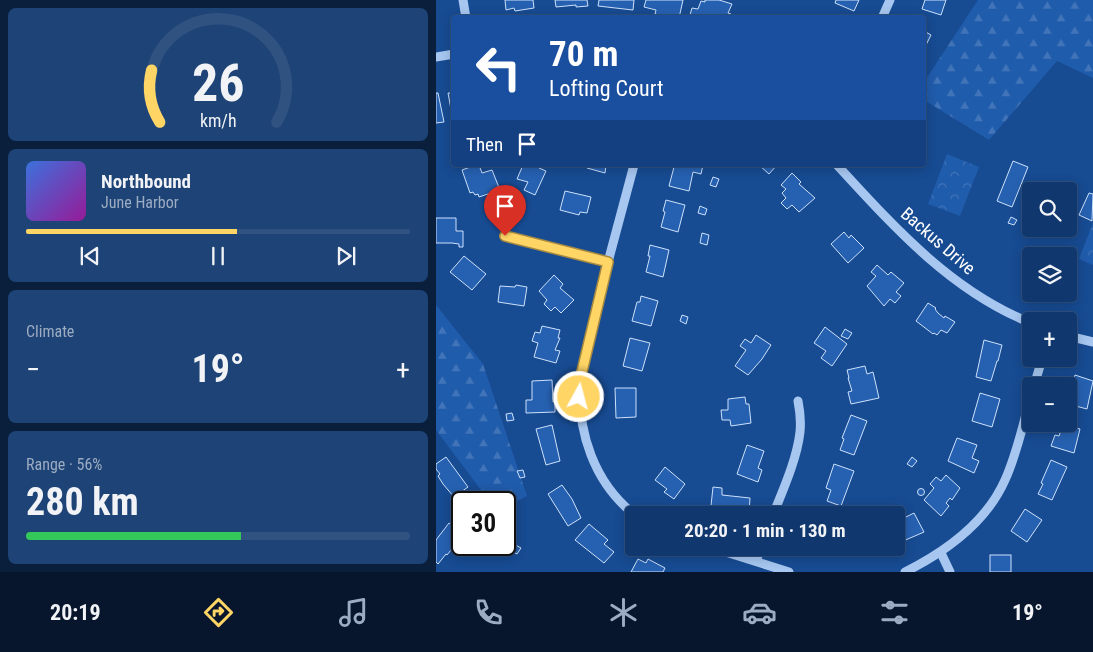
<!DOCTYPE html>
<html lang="en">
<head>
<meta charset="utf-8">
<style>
	body { margin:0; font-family:"Roboto Condensed",sans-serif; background:#1e4376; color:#f1f3f6; height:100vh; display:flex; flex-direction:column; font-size:19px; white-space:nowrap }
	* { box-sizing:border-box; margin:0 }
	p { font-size:16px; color:#9cacc2 }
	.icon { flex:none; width:28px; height:28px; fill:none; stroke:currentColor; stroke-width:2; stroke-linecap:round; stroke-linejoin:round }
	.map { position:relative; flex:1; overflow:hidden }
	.panel { display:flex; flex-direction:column; gap:8px; padding:8px; background:#091f3c; width:436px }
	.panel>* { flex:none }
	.banner { position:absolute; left:15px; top:15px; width:475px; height:152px; border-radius:5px; box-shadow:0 2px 12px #0003,0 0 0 1px #305281; background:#1a4fa0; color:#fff; overflow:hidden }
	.controls { position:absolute; left:586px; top:182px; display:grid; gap:10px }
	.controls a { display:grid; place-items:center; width:55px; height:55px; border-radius:5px; background:#11386e; box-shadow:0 2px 12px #0003,0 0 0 1px #305281; font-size:25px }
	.speed { position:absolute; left:15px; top:491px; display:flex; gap:10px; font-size:25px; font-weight:700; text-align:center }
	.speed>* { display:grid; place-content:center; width:65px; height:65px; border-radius:50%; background:#11386e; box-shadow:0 2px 12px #0003,0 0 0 1px #305281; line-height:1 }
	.speed .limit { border:2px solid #111; border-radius:8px; background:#fff; color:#111 }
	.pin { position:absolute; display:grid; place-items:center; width:42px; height:42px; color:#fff; margin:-51px -21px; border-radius:50% 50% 50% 0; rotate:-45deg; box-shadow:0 0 5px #0007 }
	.pin .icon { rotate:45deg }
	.me { position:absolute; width:55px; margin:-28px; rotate:7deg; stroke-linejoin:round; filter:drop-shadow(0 0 4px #0008) }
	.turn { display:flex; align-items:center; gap:18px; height:105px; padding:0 15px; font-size:22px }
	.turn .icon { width:65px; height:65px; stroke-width:2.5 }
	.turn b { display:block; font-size:35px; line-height:42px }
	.then { display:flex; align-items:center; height:48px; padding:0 15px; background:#0003; gap:10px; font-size:19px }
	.big { font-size:38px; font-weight:700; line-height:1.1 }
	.panel .card { flex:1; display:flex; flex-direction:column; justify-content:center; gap:8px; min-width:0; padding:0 18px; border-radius:8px; background:#1e4376 }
	.panel .dial { align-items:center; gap:0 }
	.dial svg { height:130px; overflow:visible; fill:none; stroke:#305281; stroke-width:7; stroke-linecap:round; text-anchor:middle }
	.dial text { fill:#f1f3f6; stroke:none }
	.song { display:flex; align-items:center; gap:15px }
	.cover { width:60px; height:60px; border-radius:8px; background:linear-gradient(135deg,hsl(220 70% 55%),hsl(300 70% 35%)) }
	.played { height:5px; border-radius:2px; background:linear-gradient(90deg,#ffd566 55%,#305281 55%) }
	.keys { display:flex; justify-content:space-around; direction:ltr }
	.heat { display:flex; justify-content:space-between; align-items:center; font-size:28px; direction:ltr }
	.charge { height:8px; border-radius:4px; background:linear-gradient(90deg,#34c759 56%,#305281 0) }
	.trip { position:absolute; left:189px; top:506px; width:280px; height:50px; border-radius:5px; background:#11386e; box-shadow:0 2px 12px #0003,0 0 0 1px #305281; font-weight:700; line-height:50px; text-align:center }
	.tab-bar { display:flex; height:80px; justify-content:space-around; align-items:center; background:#07162c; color:#9cacc2 }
	.tab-bar .icon { width:35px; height:35px }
	.tab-bar .selected { color:#ffd566 }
	.tab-bar b { font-size:22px; color:#f1f3f6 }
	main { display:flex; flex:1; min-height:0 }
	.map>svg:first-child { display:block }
	.forest { fill:url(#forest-firs) }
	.park { fill:url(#park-crowns) }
	.building { fill:#2661b1; stroke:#cde1fb }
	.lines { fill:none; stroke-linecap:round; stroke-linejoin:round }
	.minor { stroke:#a7c7f0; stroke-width:9 }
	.route-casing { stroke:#a68a42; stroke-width:12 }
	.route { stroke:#ffd566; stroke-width:9 }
	.labels { text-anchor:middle; stroke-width:5; stroke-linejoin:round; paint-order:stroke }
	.street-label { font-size:18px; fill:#fff; stroke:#174b92 }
</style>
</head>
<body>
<main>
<section class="panel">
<div class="card dial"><svg viewBox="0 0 100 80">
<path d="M14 69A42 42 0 1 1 86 69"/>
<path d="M14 69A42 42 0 0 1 9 37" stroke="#ffd566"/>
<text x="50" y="56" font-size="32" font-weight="700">26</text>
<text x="50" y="72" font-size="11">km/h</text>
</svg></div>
<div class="card">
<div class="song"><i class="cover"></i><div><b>Northbound</b><p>June Harbor</p></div></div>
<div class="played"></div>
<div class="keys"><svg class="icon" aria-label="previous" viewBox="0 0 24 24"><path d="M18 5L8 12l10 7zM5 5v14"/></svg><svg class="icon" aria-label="pause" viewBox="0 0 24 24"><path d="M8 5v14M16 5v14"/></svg><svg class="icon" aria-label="next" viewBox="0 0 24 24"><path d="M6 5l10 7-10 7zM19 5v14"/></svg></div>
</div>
<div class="card"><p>Climate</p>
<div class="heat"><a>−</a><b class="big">19°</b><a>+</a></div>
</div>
<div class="card"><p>Range · 56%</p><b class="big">280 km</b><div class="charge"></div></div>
</section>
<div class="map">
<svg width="657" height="572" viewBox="0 0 657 572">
	<defs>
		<pattern id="forest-firs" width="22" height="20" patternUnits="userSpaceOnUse" patternTransform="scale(1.25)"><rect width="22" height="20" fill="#205cac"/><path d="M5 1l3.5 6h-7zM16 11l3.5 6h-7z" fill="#4174b8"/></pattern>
		<pattern id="park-crowns" width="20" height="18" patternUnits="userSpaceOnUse" patternTransform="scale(1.25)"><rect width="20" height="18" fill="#205cac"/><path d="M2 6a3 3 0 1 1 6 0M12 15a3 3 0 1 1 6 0" fill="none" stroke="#4174b8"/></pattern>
	</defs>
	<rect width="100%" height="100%" fill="#174b92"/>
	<g class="forest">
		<path d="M 542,0 L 657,0 L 657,78 L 621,61 L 553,140 L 488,100 L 488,82 Z"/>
		<path d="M 0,305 L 47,364 L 91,496 L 69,507 L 69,502 L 54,502 L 0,430 Z"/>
	</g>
	<g class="park">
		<path d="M 511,154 L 543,167 L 524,216 L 492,204 Z"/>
		<path d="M 657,223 L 657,265 L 643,259 Z"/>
	</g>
	<g class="building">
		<path d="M 69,0 L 97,0 L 98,8 L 79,11 L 78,8 L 70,10 Z"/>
		<path d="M 119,0 L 151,0 L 152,6 L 140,7 L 140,5 L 120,7 Z"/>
		<path d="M 163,0 L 198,0 L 197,10 L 162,6 Z"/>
		<path d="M 210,0 L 247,0 L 243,18 L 234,18 L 219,14 L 220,10 L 208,7 Z"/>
		<path d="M 269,0 L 283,0 L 296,4 L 292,13 L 295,14 L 293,18 L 253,18 L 256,8 L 262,9 L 265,1 L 269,2 Z"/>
		<path d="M 400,0 L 423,0 L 418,11 L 399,3 Z"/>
		<path d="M 489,0 L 510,0 L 505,15 L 486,9 Z"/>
		<path d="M 488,31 L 495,35 L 488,49 Z"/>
		<path d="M 0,93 L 2,93 L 8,122 L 0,123 Z"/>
		<path d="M 12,93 L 18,93 L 18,115 L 16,115 Z"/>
		<path d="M 577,161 L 592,167 L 576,207 L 561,201 Z"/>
		<path d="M 40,165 L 43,165 L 46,173 L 56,170 L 64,190 L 43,197 L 42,194 L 39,195 L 37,192 L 34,193 L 26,170 Z"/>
		<path d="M 87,165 L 104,165 L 103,168 L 110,171 L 99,195 L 88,190 L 92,182 L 81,179 Z"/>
		<path d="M 152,165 L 170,165 L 169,173 L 151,168 Z"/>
		<path d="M 236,165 L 267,165 L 265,174 L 257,172 L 253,191 L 233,186 L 238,167 Z"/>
		<path d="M 323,165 L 341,165 L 333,174 Z"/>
		<path d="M 356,173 L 365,182 L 363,184 L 379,198 L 363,212 L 356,205 L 351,209 L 345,203 L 350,198 L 346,193 L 350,189 L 345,185 Z"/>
		<path d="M 277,177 L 283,179 L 280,187 L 274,185 Z"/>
		<path d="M 129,191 L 155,197 L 151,213 L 144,212 L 143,215 L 124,210 Z"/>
		<path d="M 653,193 L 657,194 L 656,221 L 643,215 Z"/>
		<path d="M 230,200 L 249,205 L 242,232 L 225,227 L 229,212 L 227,211 Z"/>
		<path d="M 264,206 L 271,209 L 269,215 L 262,213 Z"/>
		<path d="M 575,217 L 581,220 L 578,225 L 572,223 Z"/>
		<path d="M 0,218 L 20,218 L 20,231 L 27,231 L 27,247 L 23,247 L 23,244 L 16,243 L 0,243 Z"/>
		<path d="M 408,232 L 413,238 L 415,235 L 428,248 L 412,263 L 395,244 Z"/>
		<path d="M 266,233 L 273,235 L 271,245 L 264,243 Z"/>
		<path d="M 214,245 L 233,250 L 227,277 L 210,272 L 214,256 L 212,256 Z"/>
		<path d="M 28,256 L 50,274 L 36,290 L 14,272 Z"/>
		<path d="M 441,265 L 452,275 L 455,272 L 468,283 L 460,292 L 465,296 L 459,303 L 454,299 L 448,306 L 431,286 L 440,276 L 435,272 Z"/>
		<path d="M 118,275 L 127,284 L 124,288 L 138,300 L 125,313 L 119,307 L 115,311 L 108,304 L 111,300 L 103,291 Z"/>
		<path d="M 80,285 L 91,287 L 88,306 L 62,302 L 64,286 L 79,287 Z"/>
		<path d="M 205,296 L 222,301 L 215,326 L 196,321 L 201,302 L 204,302 Z"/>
		<path d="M 492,303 L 500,308 L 499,309 L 502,313 L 508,318 L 509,316 L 519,322 L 511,333 L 505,330 L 501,335 L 498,333 L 497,334 L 480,321 Z"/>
		<path d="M 246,315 L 252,317 L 250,324 L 244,321 Z"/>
		<path d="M 106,326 L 124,330 L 122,338 L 124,338 L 119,350 L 124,351 L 120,363 L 98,357 L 102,343 L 96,341 L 99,332 L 104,333 Z"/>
		<path d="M 389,327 L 411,344 L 396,366 L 385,358 L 390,351 L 378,343 Z"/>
		<path d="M 409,329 L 416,333 L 412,339 L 405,336 Z"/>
		<path d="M 320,335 L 335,345 L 326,359 L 312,375 L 299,366 L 310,350 L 304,346 L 309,339 L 315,343 Z"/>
		<path d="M 194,338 L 214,343 L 206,371 L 187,366 Z"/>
		<path d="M 548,340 L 566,345 L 562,361 L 561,361 L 555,381 L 540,377 Z"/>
		<path d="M 429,366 L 431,374 L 437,372 L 443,398 L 415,404 L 412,392 L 416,391 L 412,378 L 413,378 L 411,370 Z"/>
		<path d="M 639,375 L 657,381 L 651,409 L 632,404 L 632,396 Z"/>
		<path d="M 116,380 L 117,402 L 119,401 L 119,412 L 90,413 L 90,400 L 96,400 L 96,381 Z"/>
		<path d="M 179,388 L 200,388 L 200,417 L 180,418 Z"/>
		<path d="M 544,393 L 564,399 L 556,427 L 536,421 Z"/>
		<path d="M 309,397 L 310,404 L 313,404 L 315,423 L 295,426 L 294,420 L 286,420 L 285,410 L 292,410 L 292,399 Z"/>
		<path d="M 76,413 L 78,420 L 71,421 L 70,414 Z"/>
		<path d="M 415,415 L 431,421 L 418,455 L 404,450 L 408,439 L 406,438 Z"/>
		<path d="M 627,424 L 644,429 L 638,453 L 615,446 L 619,435 L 623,436 Z"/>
		<path d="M 116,425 L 124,461 L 110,465 L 100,429 Z"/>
		<path d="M 521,438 L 541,445 L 536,458 L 543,461 L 538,473 L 512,461 Z"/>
		<path d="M 311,445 L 328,451 L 322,468 L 326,470 L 322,482 L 301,474 Z"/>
		<path d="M 10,457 L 32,487 L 18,497 L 7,484 L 2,476 L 4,474 L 0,469 L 0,464 Z"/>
		<path d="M 476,457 L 481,461 L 476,467 L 471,464 Z"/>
		<path d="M 615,460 L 631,467 L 616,500 L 602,494 L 607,484 L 605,483 Z"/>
		<path d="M 398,464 L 418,471 L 405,506 L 391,501 L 395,490 L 390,488 Z"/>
		<path d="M 229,467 L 249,484 L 238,499 L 228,492 L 231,489 L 219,480 Z"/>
		<path d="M 87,470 L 89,477 L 84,478 L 81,471 Z"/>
		<path d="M 510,475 L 524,488 L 516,500 L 514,498 L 510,503 L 513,506 L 505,516 L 488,500 L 498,488 L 494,484 L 500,477 L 505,481 Z"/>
		<path d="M 126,485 L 136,499 L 145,518 L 132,526 L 112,494 Z"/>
		<path d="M 277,487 L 286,488 L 286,495 L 314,498 L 313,513 L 300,512 L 300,515 L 274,515 Z"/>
		<circle cx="485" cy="492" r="3.5"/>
		<path d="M 589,509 L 606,520 L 591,542 L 575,531 Z"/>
		<path d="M 478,513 L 488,532 L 465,542 L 463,538 L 460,540 L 460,522 Z"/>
		<path d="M 13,523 L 26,533 L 26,536 L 11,555 L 10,554 L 2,564 L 0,562 L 0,540 Z"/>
		<path d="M 153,524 L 172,540 L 168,544 L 178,552 L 168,563 L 139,540 Z"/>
		<path d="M 76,543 L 85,548 L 81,554 L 72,549 Z"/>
		<rect x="554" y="555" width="21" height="17"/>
		<path d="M 202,559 L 210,563 L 212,559 L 229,568 L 227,572 L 195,572 Z"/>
	</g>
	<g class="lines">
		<g class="minor">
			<path d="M 27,0 L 30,18"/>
			<path d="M 446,18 L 454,0"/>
			<path d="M 0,57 L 18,54"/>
			<path d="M 198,165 L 172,262 L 144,380 C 141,432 158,483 199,515"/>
			<path d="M 401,165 C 458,227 515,291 595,323"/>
			<path d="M 69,236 L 172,262"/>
			<path d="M 632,336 L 657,342"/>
			<path d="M 598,386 L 606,359"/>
			<path d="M 337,515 C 347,490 361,459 364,432 C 365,422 364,411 362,401"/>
			<path d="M 277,548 L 353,572"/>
			<path d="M 505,553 L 514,572"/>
			<path d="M 320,561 L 325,548"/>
			<path d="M 469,572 C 509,552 550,523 569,480 C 581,454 587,424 595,396"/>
		</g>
	</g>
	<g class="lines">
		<defs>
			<path id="route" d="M 69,236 L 172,262 L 144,380 L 143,397"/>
		</defs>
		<use href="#route" class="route-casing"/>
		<use href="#route" class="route"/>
	</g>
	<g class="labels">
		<g class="street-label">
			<text transform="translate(502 241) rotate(41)" y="6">Backus Drive</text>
		</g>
	</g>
</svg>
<div class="controls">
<a><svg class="icon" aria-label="search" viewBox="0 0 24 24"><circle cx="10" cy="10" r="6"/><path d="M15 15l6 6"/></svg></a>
<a><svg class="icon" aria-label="layers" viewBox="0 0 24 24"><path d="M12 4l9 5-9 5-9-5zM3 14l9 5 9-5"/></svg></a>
<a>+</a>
<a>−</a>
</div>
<div class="speed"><div class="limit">30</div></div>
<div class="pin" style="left:69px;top:236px;background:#d93025"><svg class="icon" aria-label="arrive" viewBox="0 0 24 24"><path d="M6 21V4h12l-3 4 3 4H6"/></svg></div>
<svg class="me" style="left:143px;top:397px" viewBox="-20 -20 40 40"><circle r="17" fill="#ffd566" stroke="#fff" stroke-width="3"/><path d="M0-11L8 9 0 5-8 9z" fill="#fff"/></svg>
<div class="trip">20:20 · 1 min · 130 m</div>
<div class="banner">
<div class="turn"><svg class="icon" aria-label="left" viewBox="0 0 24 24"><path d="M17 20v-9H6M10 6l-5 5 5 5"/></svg><div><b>70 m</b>Lofting Court</div></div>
<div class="then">Then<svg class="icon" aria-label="arrive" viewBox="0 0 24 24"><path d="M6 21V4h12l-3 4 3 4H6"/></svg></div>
</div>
</div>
</main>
<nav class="tab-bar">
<b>20:19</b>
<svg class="icon selected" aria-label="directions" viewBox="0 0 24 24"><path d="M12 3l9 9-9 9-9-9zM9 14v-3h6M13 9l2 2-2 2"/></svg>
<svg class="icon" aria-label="music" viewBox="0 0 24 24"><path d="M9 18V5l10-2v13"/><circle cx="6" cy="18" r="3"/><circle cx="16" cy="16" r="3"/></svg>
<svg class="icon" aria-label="phone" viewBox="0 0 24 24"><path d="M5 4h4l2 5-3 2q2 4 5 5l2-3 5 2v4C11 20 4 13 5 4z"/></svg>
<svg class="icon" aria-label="climate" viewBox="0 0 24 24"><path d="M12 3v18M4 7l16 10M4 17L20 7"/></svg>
<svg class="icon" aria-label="car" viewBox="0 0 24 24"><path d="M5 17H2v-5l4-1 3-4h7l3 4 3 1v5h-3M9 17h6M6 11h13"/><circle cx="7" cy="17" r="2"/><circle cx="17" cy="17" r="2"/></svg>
<svg class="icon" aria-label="filters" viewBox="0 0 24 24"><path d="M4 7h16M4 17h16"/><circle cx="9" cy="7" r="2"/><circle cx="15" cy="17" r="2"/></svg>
<b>19°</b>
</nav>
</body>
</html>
